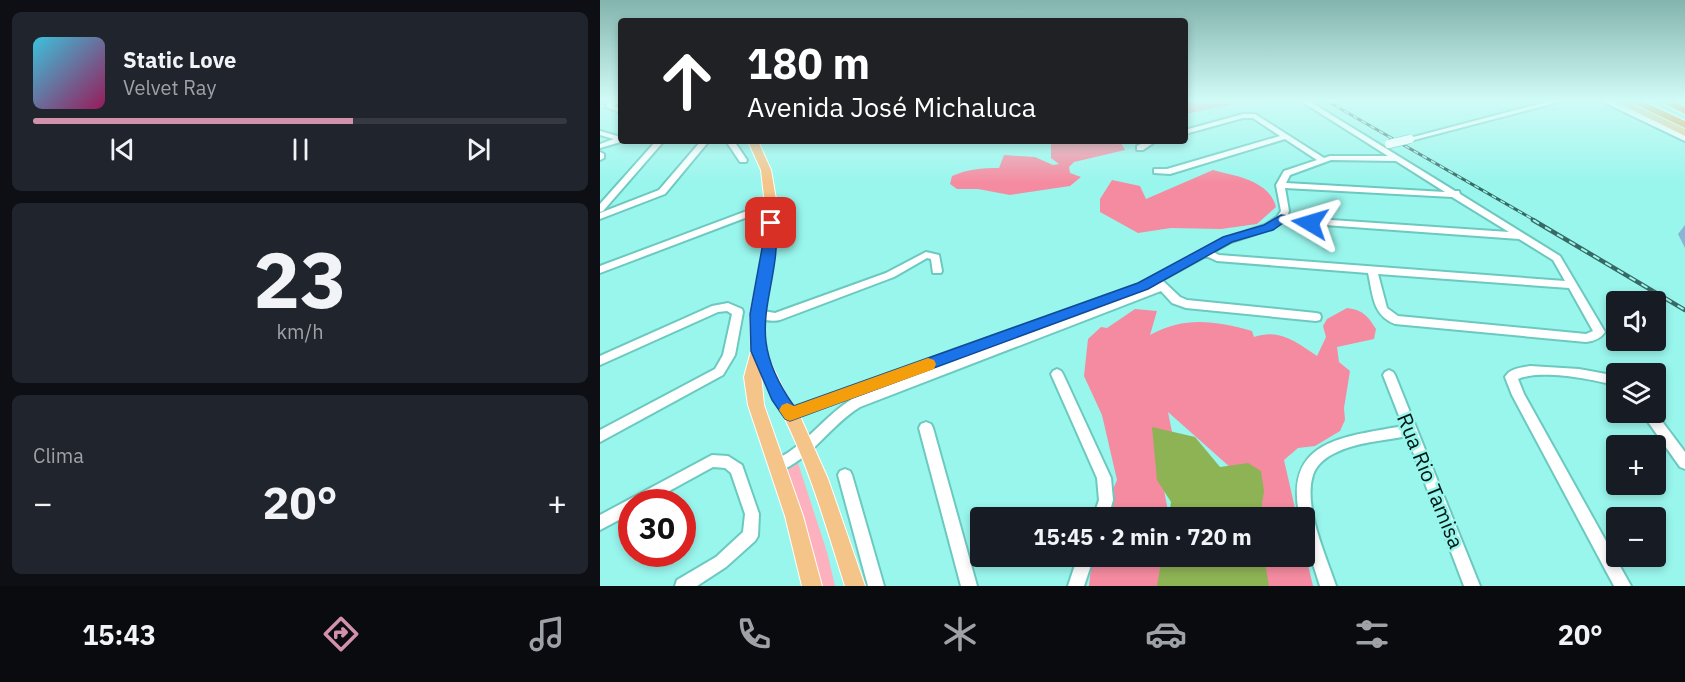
<!DOCTYPE html>
<html lang="pt">
<head>
<meta charset="utf-8">
<style>
	body { margin:0; font-family:"IBM Plex Sans",sans-serif; background:#20242c; color:#f1f3f6; height:100vh; display:flex; flex-direction:column; font-size:22px; white-space:nowrap }
	* { box-sizing:border-box; margin:0 }
	p { font-size:20px; color:#9ea1a6 }
	.icon { flex:none; width:33px; height:33px; fill:none; stroke:currentColor; stroke-width:2; stroke-linecap:round; stroke-linejoin:round }
	.map { position:relative; flex:1; overflow:hidden }
	.details { display:flex; flex-direction:column; gap:12px; padding:12px; background:#0d0f14; width:600px }
	.details>* { flex:none }
	.hud { position:absolute; left:18px; top:18px; width:570px; height:126px; border-radius:6px; box-shadow:0 3px 9px #0003; background:#202124; color:#fff; overflow:hidden }
	.tools { position:absolute; left:1006px; top:291px; display:grid; gap:12px }
	.tools a { display:grid; place-items:center; width:60px; height:60px; border-radius:6px; background:#171b24; box-shadow:0 3px 9px #0003; font-size:30px }
	.speed { position:absolute; left:18px; top:489px; display:flex; gap:12px; font-size:30px; font-weight:700; text-align:center }
	.speed>* { display:grid; place-content:center; width:78px; height:78px; border-radius:50%; background:#171b24; box-shadow:0 3px 9px #0003; line-height:1 }
	.speed .limit { border:9px solid #d22; background:#fff; color:#111 }
	.pin { position:absolute; display:grid; place-items:center; width:51px; height:51px; color:#fff; margin:-26px; border-radius:12px; box-shadow:0 3px 9px #0006 }
	.me { position:absolute; width:66px; margin:-33px; rotate:277deg; stroke-linejoin:round; filter:drop-shadow(0 0 4px #0008) }
	.turn { display:flex; align-items:center; gap:21px; height:126px; padding:0 30px; font-size:27px }
	.turn .icon { width:78px; height:78px; stroke-width:2.5 }
	.turn b { display:block; font-size:42px; line-height:51px }
	.big { font-size:45px; font-weight:800; line-height:1.1 }
	.details .widget { flex:1; display:flex; flex-direction:column; justify-content:center; gap:9px; min-width:0; padding:0 21px; border-radius:9px; background:#20242c }
	.details .dial { align-items:center; gap:0 }
	.dial b { font-size:78px; line-height:1 }
	.song { display:flex; align-items:center; gap:18px }
	.cover { width:72px; height:72px; border-radius:9px; background:linear-gradient(135deg,hsl(190 70% 55%),hsl(330 70% 35%)) }
	.played { height:6px; border-radius:3px; background:linear-gradient(90deg,#d291aa 60%,#363941 60%) }
	.keys { display:flex; justify-content:space-around; direction:ltr }
	.heat { display:flex; justify-content:space-between; align-items:center; font-size:33px; direction:ltr }
	.trip { position:absolute; left:370px; top:507px; width:345px; height:60px; border-radius:6px; background:#171b24; box-shadow:0 3px 9px #0003; font-weight:800; line-height:60px; text-align:center }
	.dock { display:flex; height:96px; justify-content:space-around; align-items:center; background:#090b0e; color:#9ea1a6 }
	.dock .icon { width:42px; height:42px }
	.dock .on { color:#d291aa }
	.dock b { font-size:27px; color:#f1f3f6 }
	main { display:flex; flex:1; min-height:0 }
	.map>svg:first-child { display:block }
	.green { fill:#fdb1bf }
	.forest { fill:#f58ba0 }
	.water { fill:#8db355 }
	.lines { fill:none; stroke-linecap:round; stroke-linejoin:round }
	.minor-casing { stroke:#6bc9c0; stroke-width:4 }
	.major-casing { stroke:#fff; stroke-width:2 }
	.highway-casing { stroke:#fff; stroke-width:3 }
	.minor { fill:#fff; fill-rule:evenodd }
	.major { fill:#f4c488; fill-rule:evenodd }
	.highway { fill:#ec9c39; fill-rule:evenodd }
	.rail-far1-casing { stroke:#386964; stroke-width:3 }
	.rail-casing { stroke:#386964; stroke-width:4.5 }
	.rail-far1 { stroke:#99f6ed; stroke-width:1.5; stroke-dasharray:5; stroke-linecap:butt }
	.rail { stroke:#99f6ed; stroke-width:2; stroke-dasharray:7; stroke-linecap:butt }
	.minor-bridge-casing { stroke:#6bc9c0; stroke-width:10; stroke-linecap:butt }
	.minor-bridge { stroke:#fff; stroke-width:8 }
	.wall { fill:#8bb3d8 }
	.route { fill:#1a73e8; stroke:#114b97; stroke-width:1.5 }
	.slow { fill:#f59e0b }
	.labels { text-anchor:middle; stroke-width:5; stroke-linejoin:round; paint-order:stroke }
	.near-street-label { font-size:21px; fill:#001816; stroke:#99f6ed }
</style>
</head>
<body>
<main>
<section class="details">
<div class="widget">
<div class="song"><i class="cover"></i><div><b>Static Love</b><p>Velvet Ray</p></div></div>
<div class="played"></div>
<div class="keys"><svg class="icon" aria-label="previous" viewBox="0 0 24 24"><path d="M18 5L8 12l10 7zM5 5v14"/></svg><svg class="icon" aria-label="pause" viewBox="0 0 24 24"><path d="M8 5v14M16 5v14"/></svg><svg class="icon" aria-label="next" viewBox="0 0 24 24"><path d="M6 5l10 7-10 7zM19 5v14"/></svg></div>
</div>
<div class="widget dial"><b>23</b><p>km/h</p></div>
<div class="widget"><p>Clima</p>
<div class="heat"><a>−</a><b class="big">20°</b><a>+</a></div>
</div>
</section>
<div class="map">
<svg width="1085" height="586" viewBox="0 0 1085 586">
	<rect width="100%" height="100%" fill="#99f6ed"/>
	<path class="green" d="M 197,460 L 227,552 L 235,586 L 218,586 L 182,465 Z"/>
	<g class="forest">
		<path d="M 585,101 L 684,101 L 630,105 L 585,114 Z"/>
		<path d="M 451,141 L 520,141 L 525,150 L 474,162 L 469,167 L 470,173 L 481,177 L 470,186 L 410,195 L 378,189 L 357,189 L 350,184 L 352,176 C 368,169 381,168 399,168 L 404,155 L 435,157 L 453,165 L 459,164 L 451,158 Z"/>
		<path d="M 613,170 C 635,176 669,180 676,207 L 657,224 L 621,229 L 571,228 L 538,233 L 500,212 L 500,199 L 512,180 L 540,186 L 546,199 Z"/>
		<path d="M 747,308 C 763,310 768,316 776,329 L 774,339 L 737,347 L 739,362 L 750,371 L 744,408 L 745,420 L 740,431 L 715,446 L 698,448 L 684,460 L 697,517 L 645,517 L 640,476 L 568,412 L 573,437 L 559,462 L 569,517 L 501,517 L 517,480 L 502,415 L 484,376 L 488,339 L 501,327 L 507,328 L 535,309 L 557,311 L 550,335 C 585,316 615,321 652,331 L 654,337 C 679,328 697,342 717,356 L 726,337 L 723,326 L 727,319 Z"/>
		<path d="M 705,552 L 713,586 L 653,586 L 649,557 L 705,556 Z"/>
		<path d="M 492,557 L 564,557 L 558,586 L 489,586 Z"/>
	</g>
	<g class="water">
		<path d="M 552,427 L 595,437 L 620,467 L 648,463 L 661,471 L 664,491 L 660,517 L 569,517 L 571,502 L 557,480 Z"/>
		<path d="M 562,557 L 664,557 L 669,586 L 557,586 Z"/>
	</g>
	<g class="lines">
		<defs>
			<g id="minor">
				<path d="M 11,101 L 20,101 L 14,106 L 21,109 L 21,113 L 6,107 L 6,105 Z"/>
				<path d="M 701,101 L 709,101 L 855,191 L 859,191 L 860,194 L 960,256 L 1005,332 C 1000,339 994,341 986,342 L 795,324 C 772,315 773,294 768,273 L 617,261 L 606,256 L 562,280 L 580,297 L 587,300 L 716,313 L 720,314 L 721,317 L 720,320 L 716,321 L 586,308 L 572,303 L 561,291 L 260,407 C 230,425 211,460 177,472 L 172,470 L 170,466 C 174,459 182,457 189,452 C 212,436 228,414 252,399 L 555,286 L 555,284 L 191,419 L 186,418 L 185,414 L 186,410 L 539,284 L 625,238 L 665,225 L 677,217 L 681,211 L 676,185 L 684,171 L 717,160 L 685,139 L 570,174 L 554,173 L 554,169 L 567,169 L 680,136 L 653,118 L 643,118 L 585,134 L 585,130 L 643,114 L 655,114 L 724,158 L 730,156 L 788,156 ZM 731,160 L 796,161 L 845,192 L 686,183 L 690,175 ZM 685,188 L 852,197 L 909,232 L 687,217 L 689,211 ZM 683,222 L 919,239 L 953,260 L 965,281 L 619,255 L 613,252 L 631,242 L 671,229 ZM 778,274 L 969,288 L 993,331 L 986,334 L 798,316 L 787,308 Z"/>
				<path d="M 950,101 L 963,101 L 810,141 L 806,139 Z"/>
				<path d="M 1001,101 L 1010,101 L 1085,136 L 1085,141 Z"/>
				<path d="M 0,131 L 21,137 L 21,141 L 24,141 L 0,148 L 0,144 L 14,139 L 0,135 Z"/>
				<path d="M 56,141 L 64,141 L 3,211 L 0,212 L 0,204 Z"/>
				<path d="M 101,141 L 109,141 L 65,194 L 0,219 L 0,213 L 59,190 Z"/>
				<path d="M 126,141 L 134,141 L 147,160 L 146,162 L 140,162 Z"/>
				<path d="M 546,141 L 556,141 L 543,150 L 537,150 L 537,146 Z"/>
				<path d="M 0,152 L 4,154 L 4,158 L 0,160 Z"/>
				<path d="M 171,202 L 175,205 L 174,207 L 0,273 L 0,266 Z"/>
				<path d="M 326,252 L 339,255 L 342,271 L 341,273 L 333,273 L 331,259 L 327,258 L 294,277 L 180,320 C 172,322 157,320 152,314 L 157,310 L 175,313 L 286,273 Z"/>
				<path d="M 128,303 L 142,309 L 143,312 L 135,355 L 123,375 L 0,442 L 0,430 L 115,369 L 123,355 L 132,314 L 127,311 L 118,312 L 0,365 L 0,356 L 112,306 Z"/>
				<path d="M 930,366 L 979,369 L 1017,376 L 1017,386 C 993,379 940,369 918,379 L 924,394 L 1031,586 L 1014,586 L 912,395 L 905,377 C 910,368 921,368 930,366 Z"/>
				<path d="M 457,369 L 461,371 L 463,374 L 511,478 L 513,500 L 508,518 L 493,518 L 499,500 L 497,478 L 451,374 L 453,371 Z"/>
				<path d="M 789,370 L 793,372 L 795,375 L 880,586 L 864,586 L 807,436 C 783,441 756,442 735,453 C 726,457 716,465 713,475 C 703,507 726,556 736,586 L 720,586 L 705,539 L 705,518 L 700,518 C 682,439 745,437 803,426 L 783,375 L 785,372 Z"/>
				<path d="M 1041,412 L 1055,412 L 1085,452 L 1085,469 L 1080,467 Z"/>
				<path d="M 326,422 L 331,424 L 333,428 L 377,586 L 361,586 L 319,428 L 321,424 Z"/>
				<path d="M 112,455 L 128,456 L 142,465 L 159,514 L 158,536 L 155,541 L 126,567 L 97,586 L 75,586 L 77,580 L 116,557 L 143,532 L 145,514 L 131,473 L 125,468 L 113,467 L 49,502 L 32,502 L 32,513 L 0,530 L 0,515 Z"/>
				<path d="M 245,469 L 250,471 L 252,475 L 284,586 L 268,586 L 238,475 L 240,471 Z"/>
				<path d="M 478,556 L 494,556 L 484,586 L 468,586 Z"/>
			</g>
			<g id="major">
				<path d="M 1014,101 L 1026,101 L 1085,129 L 1085,136 Z"/>
				<path d="M 148,141 L 158,141 L 171,170 L 177,205 L 177,242 L 164,314 L 165,351 L 184,391 L 199,414 L 228,479 L 265,586 L 245,586 C 227,530 211,472 185,419 C 177,403 168,389 161,374 L 164,405 L 203,516 L 222,586 L 202,586 L 185,516 L 148,405 L 144,377 L 151,351 L 150,314 L 165,242 L 165,205 L 161,170 Z"/>
			</g>
			<g id="highway">
				<path d="M 1028,101 L 1042,101 L 1085,121 L 1085,128 Z"/>
				<path d="M 1059,101 L 1073,101 L 1085,107 L 1085,114 Z"/>
			</g>
		</defs>
		<use href="#minor" class="minor-casing"/>
		<use href="#major" class="major-casing"/>
		<use href="#highway" class="highway-casing"/>
		<use href="#minor" class="minor"/>
		<use href="#major" class="major"/>
		<use href="#highway" class="highway"/>
		<defs>
			<path id="rail-far1" d="M 727,101 L 936,221"/>
			<path id="rail" d="M 933,220 L 1085,310"/>
		</defs>
		<use href="#rail-far1" class="rail-far1-casing"/>
		<use href="#rail" class="rail-casing"/>
		<use href="#rail-far1" class="rail-far1"/>
		<use href="#rail" class="rail"/>
		<defs>
			<path id="minor-bridge" d="M 789,144 L 810,139"/>
		</defs>
		<use href="#minor-bridge" class="minor-bridge-casing"/>
		<use href="#minor-bridge" class="minor-bridge"/>
	</g>
	<path class="wall" d="M 1085,225 L 1085,248 L 1078,234 Z"/>
	<linearGradient id="sky" x2="0" y2="1"><stop stop-color="#83b4ad"/><stop offset="0.55" stop-color="#d1fbf7"/><stop offset="1" stop-color="#d1fbf7" stop-opacity="0"/></linearGradient>
	<rect width="1085" height="183" fill="url(#sky)"/>
	<path class="route" d="M 681,215 L 710,219 L 716,223 L 710,226 L 683,223 L 673,230 L 632,242 L 548,289 L 190,421 L 185,419 L 172,400 L 151,351 L 150,314 L 167,221 L 177,223 C 179,300 140,331 194,406 L 538,283 L 623,237 L 664,225 Z"/>
	<path class="slow" d="M 328,358 L 334,360 L 336,364 L 334,369 L 190,421 L 185,419 L 179,410 L 182,405 L 187,403 L 194,406 Z"/>
	<g class="labels">
		<g class="near-street-label">
			<text transform="translate(830 481) rotate(68)" y="7">Rua Rio Tamisa</text>
		</g>
	</g>
</svg>
<div class="tools">
<a><svg class="icon" aria-label="sound" viewBox="0 0 24 24"><path d="M4 9h4l5-4v14l-5-4H4zM17 9q2 3 0 6"/></svg></a>
<a><svg class="icon" aria-label="layers" viewBox="0 0 24 24"><path d="M12 4l9 5-9 5-9-5zM3 14l9 5 9-5"/></svg></a>
<a>+</a>
<a>−</a>
</div>
<div class="speed"><div class="limit">30</div></div>
<div class="pin" style="left:171px;top:223px;background:#d93025"><svg class="icon" aria-label="arrive" viewBox="0 0 24 24"><path d="M6 21V4h12l-3 4 3 4H6"/></svg></div>
<svg class="me" style="left:710px;top:223px" viewBox="-20 -20 40 40"><path d="M0-17L14 15 0 8-14 15z" fill="#1a73e8" stroke="#fff" stroke-width="4"/></svg>
<div class="trip">15:45 · 2 min · 720 m</div>
<div class="hud">
<div class="turn"><svg class="icon" aria-label="ahead" viewBox="0 0 24 24"><path d="M12 20V5M6 11l6-6 6 6"/></svg><div><b>180 m</b>Avenida José Michaluca</div></div>
</div>
</div>
</main>
<nav class="dock">
<b>15:43</b>
<svg class="icon on" aria-label="directions" viewBox="0 0 24 24"><path d="M12 3l9 9-9 9-9-9zM9 14v-3h6M13 9l2 2-2 2"/></svg>
<svg class="icon" aria-label="music" viewBox="0 0 24 24"><path d="M9 18V5l10-2v13"/><circle cx="6" cy="18" r="3"/><circle cx="16" cy="16" r="3"/></svg>
<svg class="icon" aria-label="phone" viewBox="0 0 24 24"><path d="M5 4h4l2 5-3 2q2 4 5 5l2-3 5 2v4C11 20 4 13 5 4z"/></svg>
<svg class="icon" aria-label="climate" viewBox="0 0 24 24"><path d="M12 3v18M4 7l16 10M4 17L20 7"/></svg>
<svg class="icon" aria-label="car" viewBox="0 0 24 24"><path d="M5 17H2v-5l4-1 3-4h7l3 4 3 1v5h-3M9 17h6M6 11h13"/><circle cx="7" cy="17" r="2"/><circle cx="17" cy="17" r="2"/></svg>
<svg class="icon" aria-label="filters" viewBox="0 0 24 24"><path d="M4 7h16M4 17h16"/><circle cx="9" cy="7" r="2"/><circle cx="15" cy="17" r="2"/></svg>
<b>20°</b>
</nav>
</body>
</html>
